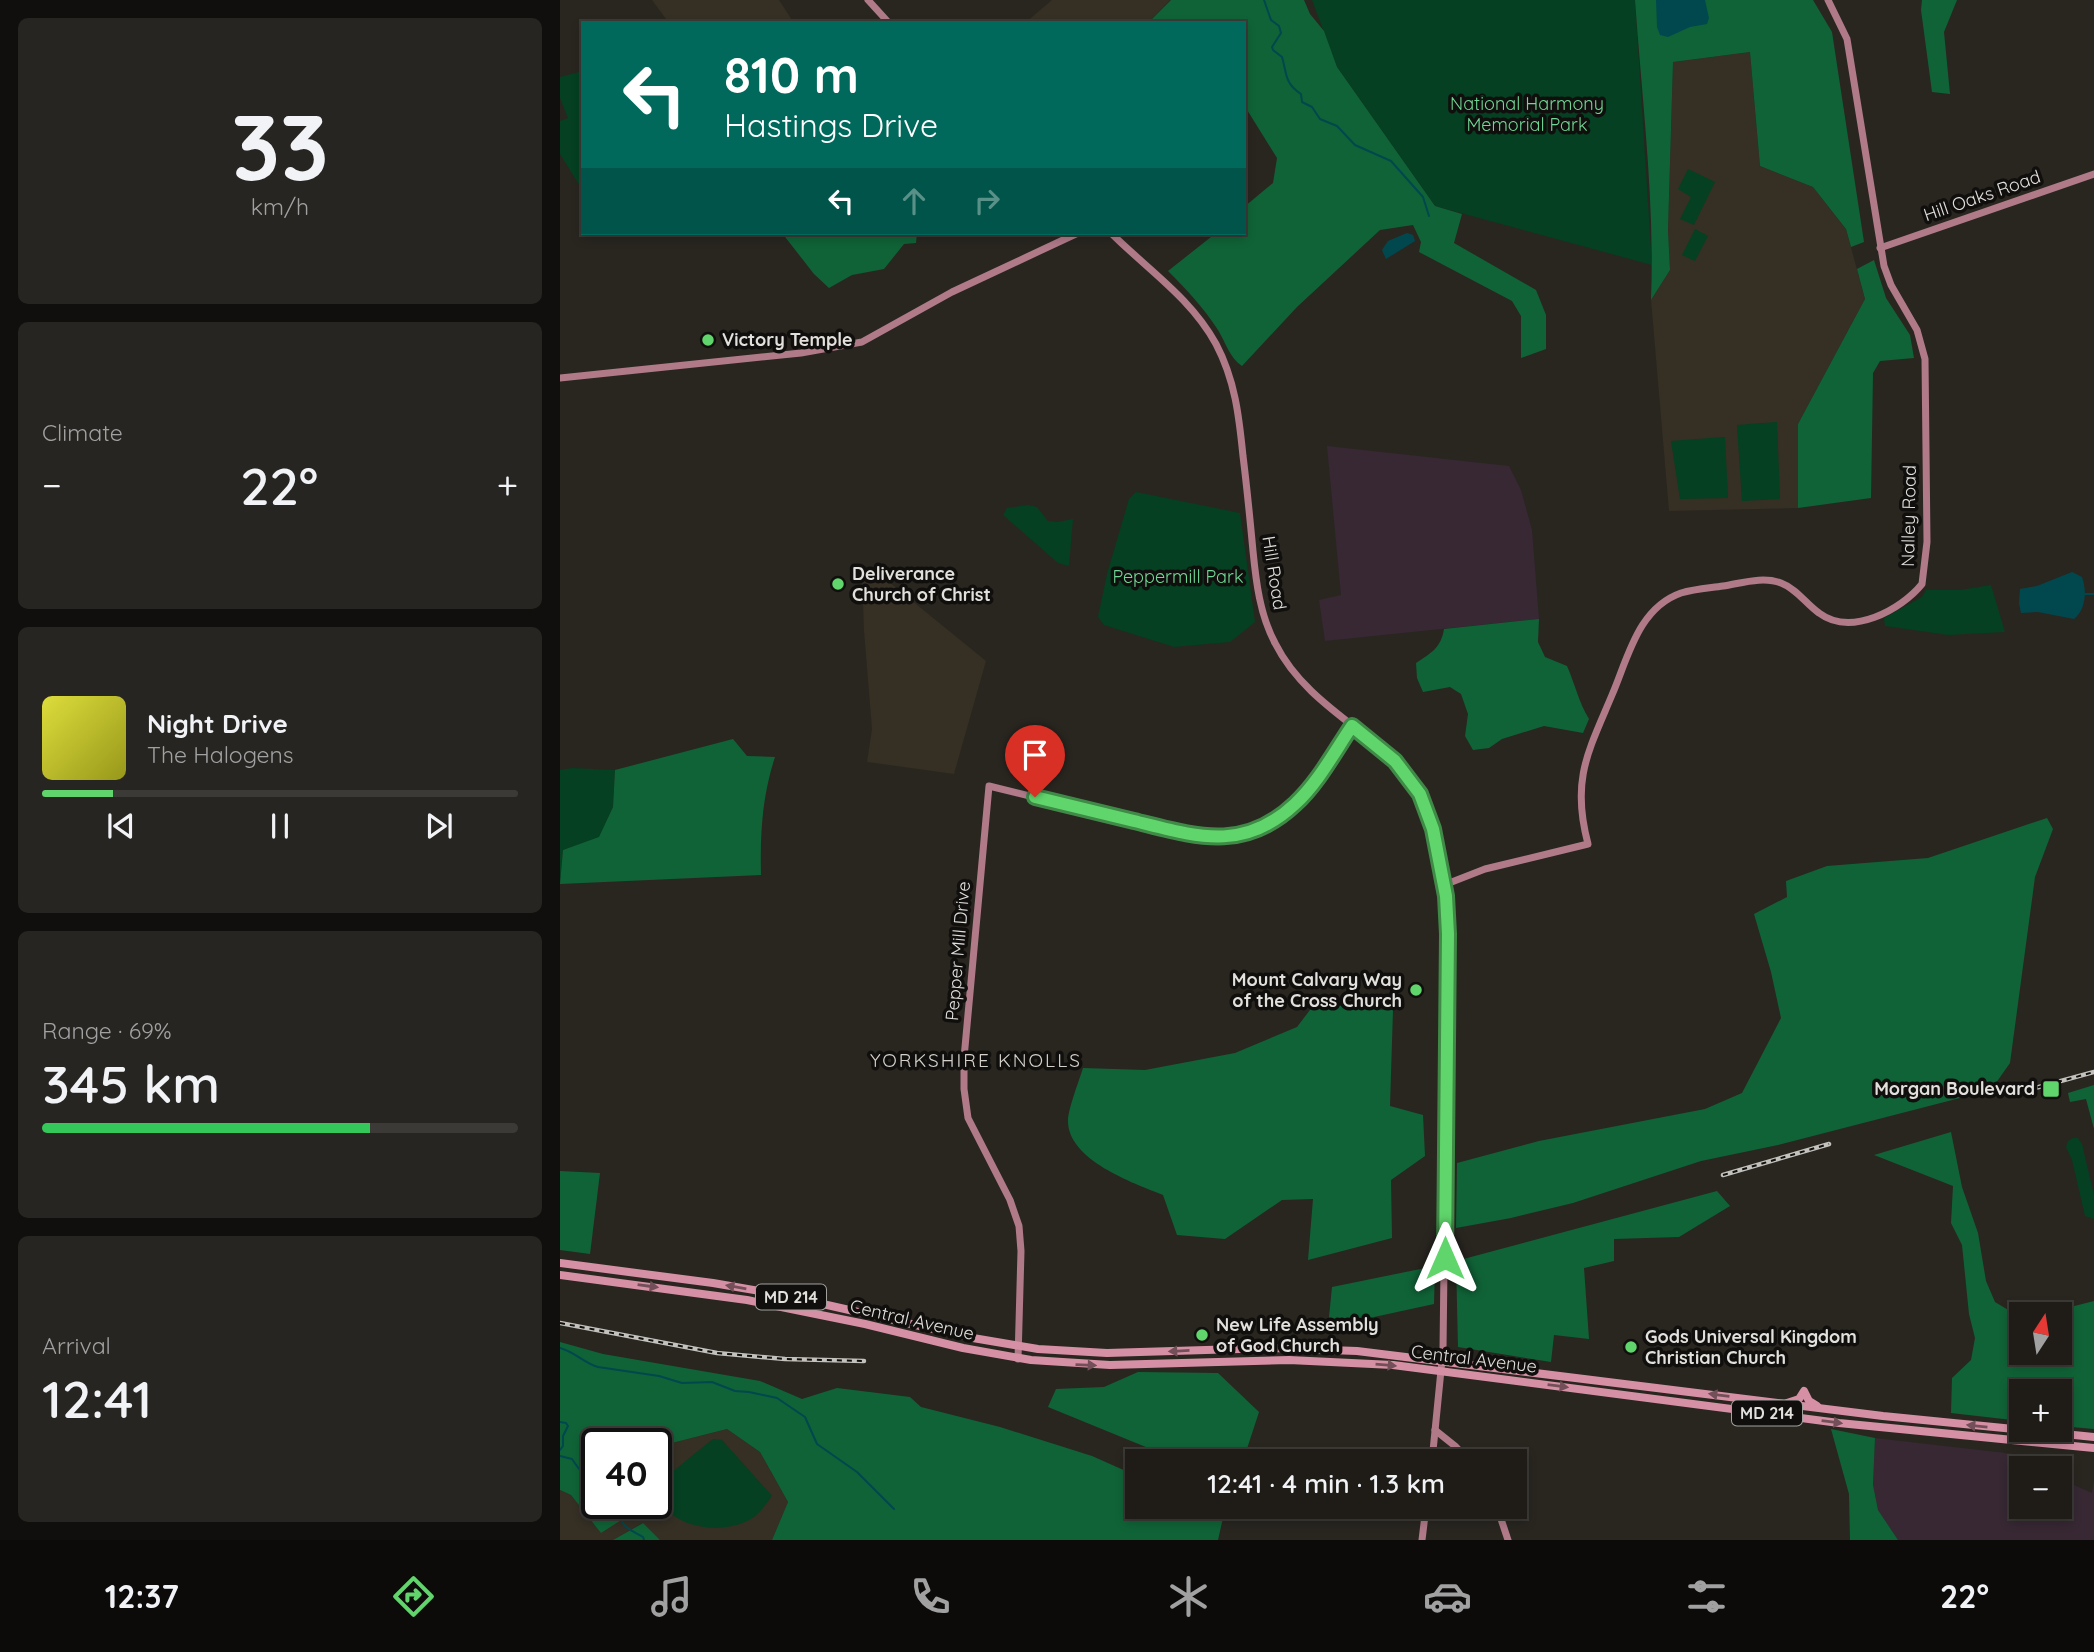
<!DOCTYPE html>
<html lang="en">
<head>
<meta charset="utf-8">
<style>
	body { margin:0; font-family:Quicksand,sans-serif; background:#272521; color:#f1f3f6; height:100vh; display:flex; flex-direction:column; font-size:26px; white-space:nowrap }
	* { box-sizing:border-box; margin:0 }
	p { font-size:23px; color:#a1a1a2 }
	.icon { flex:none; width:38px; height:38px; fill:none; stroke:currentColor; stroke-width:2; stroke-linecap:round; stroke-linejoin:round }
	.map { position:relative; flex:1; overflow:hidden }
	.panel { display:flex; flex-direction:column; gap:18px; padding:18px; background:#110f0d; width:560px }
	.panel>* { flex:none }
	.hud { position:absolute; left:21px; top:21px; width:665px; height:214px; border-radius:0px; box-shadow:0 4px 10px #0003,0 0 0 2px #3c3a37; background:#00695c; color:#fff; overflow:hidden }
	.needle { width:46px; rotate:12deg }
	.controls { position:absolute; left:1449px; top:1302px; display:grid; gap:14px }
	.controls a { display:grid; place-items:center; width:63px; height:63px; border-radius:0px; background:#1f1c18; box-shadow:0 4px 10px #0003,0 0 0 2px #3c3a37; font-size:35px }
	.speed { position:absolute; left:21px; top:1428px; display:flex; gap:14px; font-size:35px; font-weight:700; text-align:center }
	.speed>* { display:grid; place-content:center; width:91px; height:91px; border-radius:50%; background:#1f1c18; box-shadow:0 4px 10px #0003,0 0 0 2px #3c3a37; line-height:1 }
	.speed .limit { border:4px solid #111; border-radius:10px; background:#fff; color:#111 }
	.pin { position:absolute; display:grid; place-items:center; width:60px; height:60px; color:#fff; margin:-72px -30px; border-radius:50% 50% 50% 0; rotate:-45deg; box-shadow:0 0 7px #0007 }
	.pin .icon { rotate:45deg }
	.me { position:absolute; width:77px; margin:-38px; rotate:0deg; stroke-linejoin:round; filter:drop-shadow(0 0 5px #0008) }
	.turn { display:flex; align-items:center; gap:24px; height:147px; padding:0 28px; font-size:32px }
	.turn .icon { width:91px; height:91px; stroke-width:2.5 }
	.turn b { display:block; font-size:49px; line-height:60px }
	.lanes { display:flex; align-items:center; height:66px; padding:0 28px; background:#0003; justify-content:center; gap:35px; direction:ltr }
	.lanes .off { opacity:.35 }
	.big { font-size:52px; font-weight:600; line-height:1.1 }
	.panel .tile { flex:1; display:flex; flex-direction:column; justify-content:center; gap:10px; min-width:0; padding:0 24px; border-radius:10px; background:#272521 }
	.panel .dial { align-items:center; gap:0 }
	.dial b { font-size:91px; line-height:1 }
	.song { display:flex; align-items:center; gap:21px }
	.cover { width:84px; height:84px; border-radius:10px; background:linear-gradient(135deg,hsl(60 70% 55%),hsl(60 70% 35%)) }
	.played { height:7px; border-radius:4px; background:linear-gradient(90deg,#60d56b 15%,#3c3a37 15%) }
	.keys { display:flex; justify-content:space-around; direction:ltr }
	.heat { display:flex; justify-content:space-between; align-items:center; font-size:38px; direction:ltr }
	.charge { height:10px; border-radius:5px; background:linear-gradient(90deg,#34c759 69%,#3c3a37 0) }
	.trip { position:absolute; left:565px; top:1449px; width:402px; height:70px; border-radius:0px; background:#1f1c18; box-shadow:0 4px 10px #0003,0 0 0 2px #3c3a37; font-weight:600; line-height:70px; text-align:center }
	.tab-bar { display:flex; height:112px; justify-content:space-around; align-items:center; background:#0c0b0a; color:#a1a1a2 }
	.tab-bar .icon { width:49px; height:49px }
	.tab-bar .selected { color:#60d56b }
	.tab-bar b { font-size:32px; color:#f1f3f6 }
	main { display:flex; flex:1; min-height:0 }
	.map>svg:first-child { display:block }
	.industrial { fill:#372834 }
	.built { fill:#352f24 }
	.green { fill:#044021 }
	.forest { fill:#106337; fill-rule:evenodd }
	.water { fill:#01484e }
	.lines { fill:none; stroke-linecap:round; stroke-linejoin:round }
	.stream { stroke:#01484e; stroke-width:2 }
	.secondary { stroke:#b07a89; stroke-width:7 }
	.primary { stroke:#d690a5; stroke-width:8 }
	.rail-casing { stroke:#c3c1bc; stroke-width:4.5 }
	.rail { stroke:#100f0d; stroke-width:2; stroke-dasharray:5; stroke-linecap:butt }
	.oneway { fill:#735059 }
	.route-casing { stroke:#3e8a46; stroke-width:18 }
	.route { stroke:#60d56b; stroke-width:12 }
	.poi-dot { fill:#60d56b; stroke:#100f0d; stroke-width:2.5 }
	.labels { text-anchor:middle; stroke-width:7; stroke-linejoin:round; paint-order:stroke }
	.shield { fill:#100f0d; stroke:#a3a19e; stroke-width:2 }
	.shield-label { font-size:16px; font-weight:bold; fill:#e2e0dc }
	.park-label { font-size:18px; fill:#71d796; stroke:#100f0d }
	.street-label { font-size:18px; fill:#e2e0dc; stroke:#100f0d }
	.poi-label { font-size:18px; font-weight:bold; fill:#e2e0dc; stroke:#100f0d; text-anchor:start }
	.neighbourhood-label { font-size:19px; letter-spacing:2px; fill:#d4d0c9; stroke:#100f0d }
</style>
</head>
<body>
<main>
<section class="panel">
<div class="tile dial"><b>33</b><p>km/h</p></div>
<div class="tile"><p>Climate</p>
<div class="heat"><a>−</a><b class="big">22°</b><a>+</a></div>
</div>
<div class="tile">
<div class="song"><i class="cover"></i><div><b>Night Drive</b><p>The Halogens</p></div></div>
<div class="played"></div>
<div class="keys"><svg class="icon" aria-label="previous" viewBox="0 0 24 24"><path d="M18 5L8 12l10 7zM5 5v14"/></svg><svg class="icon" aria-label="pause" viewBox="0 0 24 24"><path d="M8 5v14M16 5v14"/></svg><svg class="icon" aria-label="next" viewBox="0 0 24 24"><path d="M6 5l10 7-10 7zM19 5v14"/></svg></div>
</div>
<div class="tile"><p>Range · 69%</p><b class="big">345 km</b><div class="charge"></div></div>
<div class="tile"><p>Arrival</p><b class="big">12:41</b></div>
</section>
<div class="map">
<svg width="1534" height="1540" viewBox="0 0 1534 1540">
	<rect width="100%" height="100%" fill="#292620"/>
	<g class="industrial">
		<path d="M 767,446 L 949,466 L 961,490 L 972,530 L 979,619 L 765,641 L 759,600 L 781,595 Z"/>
		<path d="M 1315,1438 L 1489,1458 L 1492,1468 L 1461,1468 L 1461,1507 L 1500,1507 L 1500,1479 L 1532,1493 L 1534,1481 L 1534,1540 L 1338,1540 L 1318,1510 L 1313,1485 Z"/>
	</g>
	<g class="built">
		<path d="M 92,0 L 219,0 L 234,23 L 109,23 Z"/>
		<path d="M 492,0 L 610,0 L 588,23 L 465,23 Z"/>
		<path d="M 1190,52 L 1200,166 L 1253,187 L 1286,229 L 1305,299 L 1238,424 L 1238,508 L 1109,511 L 1091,300 L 1110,270 L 1108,230 L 1113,62 Z"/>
		<path d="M 302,574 L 324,578 L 426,661 L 394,774 L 307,762 L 312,729 L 304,631 Z"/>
		<path d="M 167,1429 L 200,1452 L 228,1502 L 212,1540 L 100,1540 L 82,1523 L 53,1540 L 0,1540 L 0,1490 L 11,1495 L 41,1532 L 83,1506 L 83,1503 L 96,1503 L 96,1458 L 108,1444 Z"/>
	</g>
	<g class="green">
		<path d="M 752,0 L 1075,0 L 1092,265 L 875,206 L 777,67 Z"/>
		<path d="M 23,71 L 23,191 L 0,154 L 0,121 L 8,118 L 0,98 L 0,77 Z"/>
		<path d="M 1128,169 L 1155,182 L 1134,225 L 1120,219 L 1131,197 L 1118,189 Z"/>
		<path d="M 1135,229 L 1148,236 L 1135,261 L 1122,255 Z"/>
		<path d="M 1217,422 L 1220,499 L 1182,501 L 1177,425 Z"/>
		<path d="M 1165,437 L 1168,498 L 1120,499 L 1111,441 Z"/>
		<path d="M 576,492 L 680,513 L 695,622 L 670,642 L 614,647 L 544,625 L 538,617 L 547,574 L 569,499 Z"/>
		<path d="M 468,505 L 477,507 L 488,521 L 498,522 L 513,519 L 509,566 L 498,563 L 443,515 L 447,508 Z"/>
		<path d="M 1431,585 L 1445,632 L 1388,635 L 1325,626 L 1324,618 L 1362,597 L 1366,590 L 1400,590 Z"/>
		<path d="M 12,768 L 55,770 L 53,807 L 39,838 L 3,850 L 0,884 L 0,770 Z"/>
		<path d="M 1513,1138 L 1518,1138 L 1522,1144 L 1534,1195 L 1534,1219 L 1525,1216 L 1512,1160 L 1506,1147 L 1508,1141 Z"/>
		<path d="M 153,1439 L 162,1440 L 212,1496 C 207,1502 201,1512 194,1517 C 170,1534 122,1531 104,1506 C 100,1500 98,1491 96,1485 Z"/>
	</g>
	<g class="forest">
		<path d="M 611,0 L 744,0 L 750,14 L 764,31 L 777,67 L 875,206 L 902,214 L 894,243 L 976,290 L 986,315 L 986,349 L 961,358 L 961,316 L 952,301 L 859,252 L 861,242 L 853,225 L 820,230 L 737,307 L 682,366 C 669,357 666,343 658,330 C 644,308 626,289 608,271 L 656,233 L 684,233 L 684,207 L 713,183 L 717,158 L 684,105 L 684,23 L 588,23 Z"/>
		<path d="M 1075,0 L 1253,0 L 1272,32 L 1304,242 L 1291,247 L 1286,229 L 1253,187 L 1200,166 L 1190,52 L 1113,62 L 1108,230 L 1110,270 L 1091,300 C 1095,201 1082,100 1075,0 Z"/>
		<path d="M 1362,0 L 1397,0 L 1384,32 L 1390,94 L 1372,92 L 1361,10 Z"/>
		<path d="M 222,233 L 357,233 L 356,243 L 344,244 L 324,269 L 292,275 L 269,288 L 254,274 Z"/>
		<path d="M 1314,260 L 1326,298 L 1350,335 L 1354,358 L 1320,361 L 1313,373 L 1311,498 L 1238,508 L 1238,424 L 1305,299 L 1297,269 Z"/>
		<path d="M 979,619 L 978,642 L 985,657 L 1007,666 C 1015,684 1019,703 1029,719 L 1023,733 L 984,726 L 942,739 L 929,748 L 913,750 L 905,736 L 908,714 L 901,694 L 890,687 L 863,692 L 857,678 L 856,663 C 871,653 881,648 884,629 Z"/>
		<path d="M 173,739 L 187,756 L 215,757 C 202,797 200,834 201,875 L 0,884 L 3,850 L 39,837 L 53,807 L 55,770 Z"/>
		<path d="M 1487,818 L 1493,829 L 1475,877 L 1450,1063 L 1431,1090 L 1218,1145 L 1141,1161 L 1013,1203 L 951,1218 L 896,1228 L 897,1163 L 979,1141 L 1145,1109 L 1182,1093 L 1221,1018 L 1211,972 L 1194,914 L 1227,897 L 1226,881 L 1267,866 L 1368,858 Z"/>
		<path d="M 756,1002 L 800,1009 L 833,1010 L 830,1106 L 863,1115 L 865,1156 L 831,1180 L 832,1238 L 748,1260 L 753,1199 L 722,1200 L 665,1239 L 617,1235 L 603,1195 C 573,1183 508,1160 508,1121 C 508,1109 519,1081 523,1068 L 585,1070 L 675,1053 L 737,1027 Z"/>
		<path d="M 1534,1085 L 1534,1129 L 1526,1099 L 1510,1102 L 1508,1093 Z"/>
		<path d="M 1391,1132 L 1402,1187 L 1418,1233 L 1426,1281 L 1435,1302 L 1455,1314 L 1491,1312 L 1534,1301 L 1534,1429 L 1500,1426 L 1500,1391 L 1461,1391 L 1461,1421 L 1391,1413 L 1392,1378 L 1411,1360 L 1415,1338 L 1409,1314 L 1402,1245 L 1391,1223 L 1393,1186 L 1314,1155 ZM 1461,1314 L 1500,1314 L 1500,1353 L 1461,1353 Z"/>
		<path d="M 0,1171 L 40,1173 L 30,1254 L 0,1250 Z"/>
		<path d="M 1157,1191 L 1170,1206 L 1119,1237 L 1054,1239 L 1054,1261 L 1024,1268 L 1029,1339 L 994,1335 L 991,1362 L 898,1347 L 896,1261 Z"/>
		<path d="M 875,1266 L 874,1304 L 768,1327 L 772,1287 Z"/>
		<path d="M 0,1342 L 43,1354 L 200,1381 L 242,1399 L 277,1388 L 350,1397 L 361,1407 L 440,1427 L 532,1456 L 577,1476 L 578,1507 L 647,1507 L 663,1518 L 658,1540 L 212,1540 L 228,1502 L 200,1452 L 167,1429 L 108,1444 L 96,1458 L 96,1444 L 37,1444 L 37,1503 L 83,1503 L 83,1506 L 41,1533 L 11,1495 L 0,1490 Z"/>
		<path d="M 578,1372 L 658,1373 L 699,1412 L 683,1461 L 620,1461 L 488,1407 L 496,1389 L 544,1387 Z"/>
		<path d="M 1271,1429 L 1315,1438 L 1313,1485 L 1318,1510 L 1338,1540 L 1290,1540 L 1289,1494 Z"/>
		<path d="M 83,1523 L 100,1540 L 53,1540 Z"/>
	</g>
	<g class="water">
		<path d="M 1096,0 L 1145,0 L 1149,18 L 1147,24 L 1130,27 L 1108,37 L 1100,35 L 1097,27 Z"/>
		<path d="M 847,233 L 853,235 L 855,241 L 826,259 L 822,250 L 828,241 Z"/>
		<path d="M 1512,572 L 1522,577 C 1527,591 1526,609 1514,619 L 1478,612 L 1461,613 L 1459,603 L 1460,589 L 1477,586 Z"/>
	</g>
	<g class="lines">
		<g class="stream">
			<path d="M 704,0 L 711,20 L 719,26 L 721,33 L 712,47 L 713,50 L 722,57 C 727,73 724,83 741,94 L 742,102 L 752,107 L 760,119 L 777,126 L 795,145 L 831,161 L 863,197 L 869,216"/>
			<path d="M 346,233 L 367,236 L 371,233"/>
			<path d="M 1525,594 L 1534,594"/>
			<path d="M 0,1348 C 15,1352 24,1363 38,1367 L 99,1376 L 122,1383 L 152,1382 L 175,1391 L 189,1392 L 217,1398 L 245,1417 L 257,1444 L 297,1472 L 334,1509"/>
			<path d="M 0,1422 L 6,1423 L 8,1426 L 3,1436 L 3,1446 L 0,1450"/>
			<path d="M 0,1456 L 12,1459 L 19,1469 L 29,1475 L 32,1488 L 37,1491"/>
			<path d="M 61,1503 C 59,1527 65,1527 83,1537 L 84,1540"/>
		</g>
		<g class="secondary">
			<path d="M 308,0 L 329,23"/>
			<path d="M 551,233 C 587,269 631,298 656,344 C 675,380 679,416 683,456 C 687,488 690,519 693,551 C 696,582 700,615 715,643 C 737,687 777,713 815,743 C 860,780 871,816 881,871 C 885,892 888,912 888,934 L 883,1350 L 872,1461"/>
			<path d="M 1320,248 L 1534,174"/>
			<path d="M 0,378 L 241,353 L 302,342 L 392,292 L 518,233"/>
			<path d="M 884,885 L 925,869 L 1028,844 C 1011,780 1028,752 1052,695 C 1068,658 1078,608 1121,593 C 1135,589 1150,588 1163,586 C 1182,583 1203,576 1221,583 C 1237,589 1246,604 1259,613 C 1291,637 1341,610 1362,584 L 1367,542 L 1365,359 L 1357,330 L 1331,285 L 1324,266 L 1287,39 L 1268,0"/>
			<path d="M 458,1359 L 461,1251 L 459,1226 L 450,1200 L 408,1118 L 404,1089 L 404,1058 L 429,786 L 620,833 C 714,853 745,793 792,726"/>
			<path d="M 875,1430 L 895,1446 L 909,1461"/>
			<path d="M 937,1507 L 948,1540"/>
			<path d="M 862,1540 L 866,1507"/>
		</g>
		<g class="primary">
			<path d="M 0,1263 L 153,1283 L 223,1295 L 413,1338 L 478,1349 L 547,1353 L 715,1348 L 797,1351 L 1323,1416 L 1534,1437"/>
			<path d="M 0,1275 L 187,1300 L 305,1324 L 403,1348 L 471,1360 L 550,1365 L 729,1360 L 833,1365 L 1279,1423 L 1534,1448"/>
			<path d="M 1227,1403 L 1239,1399 L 1244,1391 L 1249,1401 L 1257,1406"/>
		</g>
		<defs>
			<g id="rail">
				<path d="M 1468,1090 L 1534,1072"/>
				<path d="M 1163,1175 L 1269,1144"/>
				<path d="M 0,1323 L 157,1353 L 225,1359 L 304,1361"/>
			</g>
		</defs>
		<use href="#rail" class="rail-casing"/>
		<use href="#rail" class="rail"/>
	</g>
	<defs><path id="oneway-solid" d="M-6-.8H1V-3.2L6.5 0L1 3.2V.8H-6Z" transform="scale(1.75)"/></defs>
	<g class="oneway">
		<use href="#oneway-solid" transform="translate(88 1286) rotate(8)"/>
		<use href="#oneway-solid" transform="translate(176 1287) rotate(-170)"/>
		<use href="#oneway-solid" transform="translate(619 1351) rotate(177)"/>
		<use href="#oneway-solid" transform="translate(526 1365) rotate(2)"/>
		<use href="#oneway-solid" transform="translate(826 1365) rotate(5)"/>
		<use href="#oneway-solid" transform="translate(998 1386) rotate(7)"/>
		<use href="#oneway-solid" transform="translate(1159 1395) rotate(-173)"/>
		<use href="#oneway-solid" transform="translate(1272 1422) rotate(7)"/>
		<use href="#oneway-solid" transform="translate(1417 1426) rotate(-174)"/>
	</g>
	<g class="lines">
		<defs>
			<path id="route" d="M 475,797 C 508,805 541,813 574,821 C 635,836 683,853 735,804 C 758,783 775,751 792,726 L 835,761 L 860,794 L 873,829 L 886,896 L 888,934 L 885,1258"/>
		</defs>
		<use href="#route" class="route-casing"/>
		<use href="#route" class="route"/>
	</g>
	<g class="poi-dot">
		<circle cx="148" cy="340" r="7"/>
		<circle cx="278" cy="584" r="7"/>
		<circle cx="856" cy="990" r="7"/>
		<rect x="1482" y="1080" width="18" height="18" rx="3.5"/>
		<circle cx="642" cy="1335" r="7"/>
		<circle cx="1071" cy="1347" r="7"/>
	</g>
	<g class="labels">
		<g class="shield">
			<rect x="196" y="1284.5" width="70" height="25" rx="5"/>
			<rect x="1172" y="1400.5" width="70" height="25" rx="5"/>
		</g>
		<g class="shield-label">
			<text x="231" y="1303">MD 214</text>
			<text x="1207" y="1419">MD 214</text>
		</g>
		<g class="park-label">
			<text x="967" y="110">National Harmony<tspan x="967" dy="21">Memorial Park</tspan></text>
			<text x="618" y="583">Peppermill Park</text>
		</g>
		<g class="street-label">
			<text transform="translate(1422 196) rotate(-19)" y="6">Hill Oaks Road</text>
			<text transform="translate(1349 516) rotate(-89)" y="6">Nalley Road</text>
			<text transform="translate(714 573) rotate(81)" y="6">Hill Road</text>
			<text transform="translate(398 951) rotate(-85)" y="6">Pepper Mill Drive</text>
			<text transform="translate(352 1320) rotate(13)" y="6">Central Avenue</text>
			<text transform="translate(914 1359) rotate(7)" y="6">Central Avenue</text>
		</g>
		<g class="poi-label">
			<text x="162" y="346">Victory Temple</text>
			<text x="292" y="580">Deliverance<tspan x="292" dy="21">Church of Christ</tspan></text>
			<text x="842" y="986" text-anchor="end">Mount Calvary Way<tspan x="842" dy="21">of the Cross Church</tspan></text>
			<text x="1475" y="1095" text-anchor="end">Morgan Boulevard</text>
			<text x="656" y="1331">New Life Assembly<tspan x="656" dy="21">of God Church</tspan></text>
			<text x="1085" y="1343">Gods Universal Kingdom<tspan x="1085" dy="21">Christian Church</tspan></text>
		</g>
		<g class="neighbourhood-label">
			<text x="416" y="1067">YORKSHIRE KNOLLS</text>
		</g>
	</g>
</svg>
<div class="controls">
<a><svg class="needle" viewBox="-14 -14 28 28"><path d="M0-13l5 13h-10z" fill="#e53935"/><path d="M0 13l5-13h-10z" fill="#a1a1a2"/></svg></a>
<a>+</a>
<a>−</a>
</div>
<div class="speed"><div class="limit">40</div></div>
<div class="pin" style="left:475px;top:797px;background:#d93025"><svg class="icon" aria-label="arrive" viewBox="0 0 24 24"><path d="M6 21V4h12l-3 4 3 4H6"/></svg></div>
<svg class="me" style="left:885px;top:1258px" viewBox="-20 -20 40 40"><path d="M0-17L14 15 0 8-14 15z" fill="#60d56b" stroke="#fff" stroke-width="4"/></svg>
<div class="trip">12:41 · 4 min · 1.3 km</div>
<div class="hud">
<div class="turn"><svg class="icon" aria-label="left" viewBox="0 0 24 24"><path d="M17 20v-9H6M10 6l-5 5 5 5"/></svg><div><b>810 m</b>Hastings Drive</div></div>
<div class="lanes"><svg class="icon" aria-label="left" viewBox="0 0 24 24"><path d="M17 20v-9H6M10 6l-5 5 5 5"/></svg><svg class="icon off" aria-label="ahead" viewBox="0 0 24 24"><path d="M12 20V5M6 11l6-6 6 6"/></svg><svg class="icon off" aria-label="right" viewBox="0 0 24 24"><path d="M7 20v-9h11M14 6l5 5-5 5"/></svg></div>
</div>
</div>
</main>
<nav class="tab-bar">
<b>12:37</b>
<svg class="icon selected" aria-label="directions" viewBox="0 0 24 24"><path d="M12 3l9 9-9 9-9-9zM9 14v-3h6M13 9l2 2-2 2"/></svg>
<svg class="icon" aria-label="music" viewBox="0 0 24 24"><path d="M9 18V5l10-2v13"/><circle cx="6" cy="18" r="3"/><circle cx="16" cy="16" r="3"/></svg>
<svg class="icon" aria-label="phone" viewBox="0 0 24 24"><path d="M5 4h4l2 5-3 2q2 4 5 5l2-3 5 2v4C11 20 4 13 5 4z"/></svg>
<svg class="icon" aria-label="climate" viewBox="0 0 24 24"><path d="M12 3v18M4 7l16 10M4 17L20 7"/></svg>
<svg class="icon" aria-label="car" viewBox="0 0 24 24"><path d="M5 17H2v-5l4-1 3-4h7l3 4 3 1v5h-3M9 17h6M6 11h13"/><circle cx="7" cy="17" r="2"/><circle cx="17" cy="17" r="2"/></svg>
<svg class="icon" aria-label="filters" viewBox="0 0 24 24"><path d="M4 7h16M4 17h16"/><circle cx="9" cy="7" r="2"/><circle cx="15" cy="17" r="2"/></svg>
<b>22°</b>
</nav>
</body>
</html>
